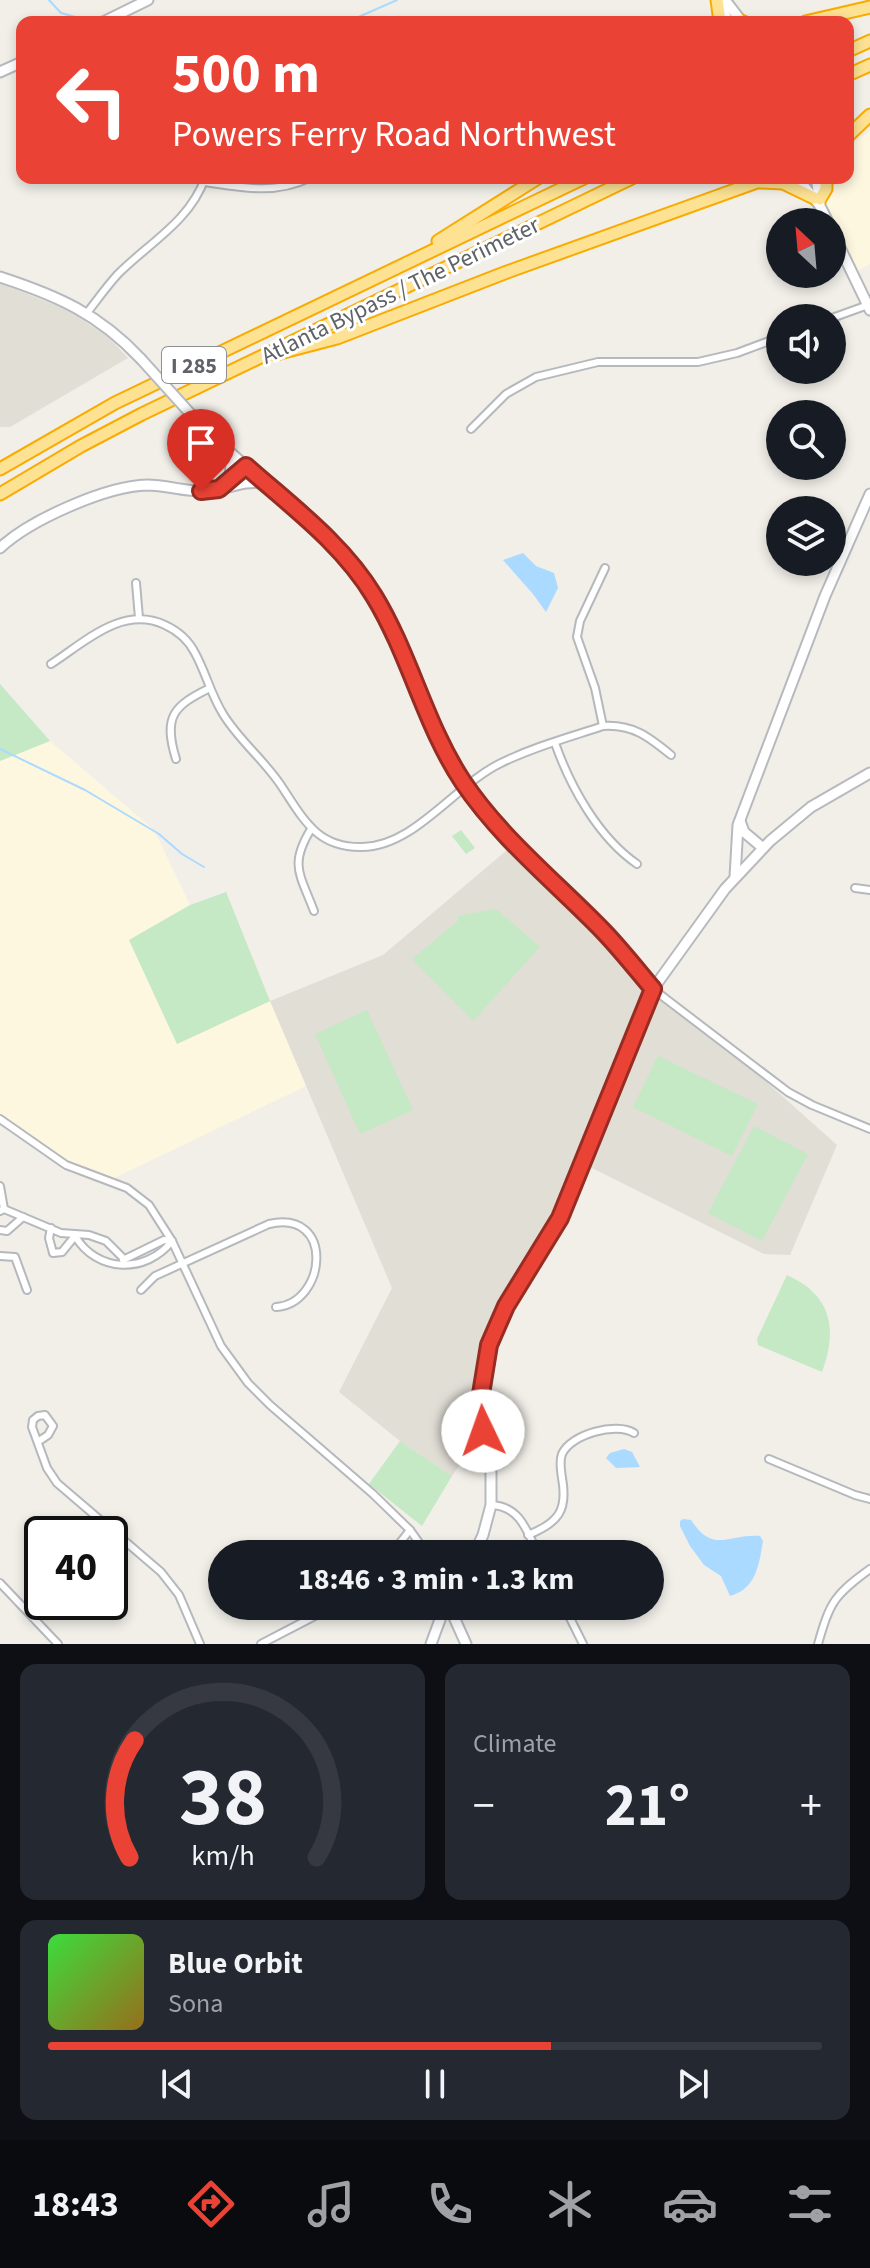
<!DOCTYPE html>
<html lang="en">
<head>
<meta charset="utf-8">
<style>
	body { margin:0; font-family:"Source Sans 3",sans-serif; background:#242831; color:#f1f3f6; height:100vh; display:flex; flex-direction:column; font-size:30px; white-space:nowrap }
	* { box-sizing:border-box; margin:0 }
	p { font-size:26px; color:#9ea1a6 }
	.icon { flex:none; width:44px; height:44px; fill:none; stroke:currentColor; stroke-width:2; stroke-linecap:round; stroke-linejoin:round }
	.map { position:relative; height:1644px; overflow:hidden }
	.details { display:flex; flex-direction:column; gap:20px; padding:20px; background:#0d0f14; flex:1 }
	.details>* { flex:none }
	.top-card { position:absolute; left:16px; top:16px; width:838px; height:168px; border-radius:16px; box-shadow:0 4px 12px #0003; background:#ea4335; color:#fff; overflow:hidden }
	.needle { width:52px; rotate:334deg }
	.fabs { position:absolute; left:766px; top:208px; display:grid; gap:16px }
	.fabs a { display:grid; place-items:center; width:80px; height:80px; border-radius:50%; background:#171b24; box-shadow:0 4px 12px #0003; font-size:40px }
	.speed { position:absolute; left:24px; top:1516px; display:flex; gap:16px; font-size:40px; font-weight:700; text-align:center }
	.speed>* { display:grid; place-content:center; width:104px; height:104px; border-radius:50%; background:#171b24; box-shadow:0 4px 12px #0003; line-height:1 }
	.speed .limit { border:4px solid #111; border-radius:12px; background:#fff; color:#111 }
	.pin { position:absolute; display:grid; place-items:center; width:68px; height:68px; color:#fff; margin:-82px -34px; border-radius:50% 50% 50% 0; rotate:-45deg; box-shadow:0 0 8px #0007 }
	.pin .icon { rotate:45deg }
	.me { position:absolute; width:88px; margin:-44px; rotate:357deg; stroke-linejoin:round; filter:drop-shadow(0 0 6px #0008) }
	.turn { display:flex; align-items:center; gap:28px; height:168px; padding:0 24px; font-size:36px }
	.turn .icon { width:104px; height:104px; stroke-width:2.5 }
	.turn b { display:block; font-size:56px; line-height:68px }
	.big { font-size:60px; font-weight:700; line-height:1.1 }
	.details .card { flex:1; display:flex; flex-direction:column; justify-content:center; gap:12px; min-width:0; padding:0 28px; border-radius:16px; background:#242831 }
	.details .dial { align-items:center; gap:0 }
	.dial svg { height:208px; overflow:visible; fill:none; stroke:#363941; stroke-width:7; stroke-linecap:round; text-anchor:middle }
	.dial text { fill:#f1f3f6; stroke:none }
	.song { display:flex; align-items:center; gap:24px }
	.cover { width:96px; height:96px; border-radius:12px; background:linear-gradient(135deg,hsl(120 70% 55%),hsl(40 70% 35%)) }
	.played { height:8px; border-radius:4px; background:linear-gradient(90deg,#ea4335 65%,#363941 65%) }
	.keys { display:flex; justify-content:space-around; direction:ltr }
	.heat { display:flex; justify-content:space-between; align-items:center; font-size:44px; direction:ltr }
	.details .tiles { flex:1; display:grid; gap:20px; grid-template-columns:1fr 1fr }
	.card:last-child { grid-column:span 2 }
	.trip { position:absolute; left:208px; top:1540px; width:456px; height:80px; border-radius:40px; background:#171b24; box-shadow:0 4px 12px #0003; font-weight:700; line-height:80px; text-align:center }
	.dock { display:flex; height:128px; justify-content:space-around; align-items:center; background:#090b0e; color:#9ea1a6 }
	.dock .icon { width:56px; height:56px }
	.dock .active { color:#ea4335 }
	.dock b { font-size:36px; color:#f1f3f6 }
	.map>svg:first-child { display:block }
	.commercial { fill:#fef7e0 }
	.education { fill:#e1ded6 }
	.green { fill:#c5e8c5 }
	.water { fill:#aadaff }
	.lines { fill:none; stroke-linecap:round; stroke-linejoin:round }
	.stream { stroke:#aadaff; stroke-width:2 }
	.street-casing { stroke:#b5b8bc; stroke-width:10 }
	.secondary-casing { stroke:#b6babf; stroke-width:13 }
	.highway-casing { stroke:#f9ab00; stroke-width:15 }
	.street { stroke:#fff; stroke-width:6 }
	.secondary { stroke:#fff; stroke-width:9 }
	.highway { stroke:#fde293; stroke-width:11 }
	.secondary-bridge-casing { stroke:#b6babf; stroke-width:13; stroke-linecap:butt }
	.secondary-bridge { stroke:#fff; stroke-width:9 }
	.route-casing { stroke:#982c22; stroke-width:20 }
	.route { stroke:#ea4335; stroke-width:14 }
	.labels { text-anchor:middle; stroke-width:6; stroke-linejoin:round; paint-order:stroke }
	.shield { fill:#fff; stroke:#8f9295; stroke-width:2 }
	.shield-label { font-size:22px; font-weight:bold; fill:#5f6368 }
	.street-label { font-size:24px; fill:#5f6368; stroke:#fff }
</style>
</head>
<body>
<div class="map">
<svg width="870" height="1644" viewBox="0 0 870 1644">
	<rect width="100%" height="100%" fill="#f1efe8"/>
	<g class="commercial">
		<path d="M 870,131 L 870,264 L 857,271 L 809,182 L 810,178 L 848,178 L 848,148 Z"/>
		<path d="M 50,741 L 154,830 L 190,905 L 129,940 L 177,1044 L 270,1001 L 308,1085 L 104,1183 L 71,1173 L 21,1128 L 0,1119 L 0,761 Z"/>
	</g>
	<g class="education">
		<path d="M 0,283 L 68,310 L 108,337 L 128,358 L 10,427 L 0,427 Z"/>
		<path d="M 514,844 L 611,926 L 659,986 L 837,1145 L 790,1255 L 764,1254 L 582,1163 L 524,1281 L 488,1331 L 481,1381 L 483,1431 L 452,1476 L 400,1441 L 339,1392 L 392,1288 L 270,1001 L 383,955 Z"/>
	</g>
	<g class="green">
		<path d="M 0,684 L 50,741 L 0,761 Z"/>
		<path d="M 461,830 L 475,848 L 466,854 L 452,836 Z"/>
		<path d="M 226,892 L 270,1001 L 177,1044 L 129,940 L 190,905 Z"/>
		<path d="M 496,909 L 540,947 L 473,1021 L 412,959 L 458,921 L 458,916 Z"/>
		<path d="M 367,1010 L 413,1110 L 360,1134 L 315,1034 Z"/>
		<path d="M 658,1056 L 758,1104 L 732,1156 L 633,1107 Z"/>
		<path d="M 754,1126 L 808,1154 L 762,1241 L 708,1213 Z"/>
		<path d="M 787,1275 C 831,1295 838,1328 822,1372 L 758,1345 L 757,1339 Z"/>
		<path d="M 400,1441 L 452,1476 L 422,1526 L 369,1484 Z"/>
	</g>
	<g class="water">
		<path d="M 523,553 L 536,566 L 554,573 L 558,588 L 546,612 L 533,594 L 503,560 Z"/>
		<path d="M 624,1449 L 632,1452 L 640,1467 L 616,1468 L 606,1458 L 610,1453 Z"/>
		<path d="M 683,1519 L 691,1520 C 714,1555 728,1533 760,1536 L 763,1541 C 759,1565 756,1589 730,1596 L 721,1576 L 704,1565 L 690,1546 L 680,1526 L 680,1521 Z"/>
	</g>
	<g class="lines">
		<g class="stream">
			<path d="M 49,0 L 61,13 L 83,19"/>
			<path d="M 347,22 L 397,0"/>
			<path d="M 0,749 L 85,790 L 159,834 L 182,854 L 204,867"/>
		</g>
		<defs>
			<g id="street">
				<path d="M 204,182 C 240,187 274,195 309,178"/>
				<path d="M 87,313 C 97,300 107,286 118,274 C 149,243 190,221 205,178"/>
				<path d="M 832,318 L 868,305"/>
				<path d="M 471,429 L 506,394 L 536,377 L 598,362 L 698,362 L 737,353 L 780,337"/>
				<path d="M 136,583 L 139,618"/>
				<path d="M 51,664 C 85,642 122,605 165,625 C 178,631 189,641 195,653 C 206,673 211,695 223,714 C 240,742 267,762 284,790 C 305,822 319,848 362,847 C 414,847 455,785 501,763 C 533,747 570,737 603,726 C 633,724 649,737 671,755"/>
				<path d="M 603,726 L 595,688 L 577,637 L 580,621 L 605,568"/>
				<path d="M 555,743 C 570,786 598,837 637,864"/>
				<path d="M 176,759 C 163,717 173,706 210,688"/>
				<path d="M 311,829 C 289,865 300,874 314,911"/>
				<path d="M 855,888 L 870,890"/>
				<path d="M 653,989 L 788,1092 L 812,1105 L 870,1129"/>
				<path d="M 0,1119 L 66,1165 L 127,1188 L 149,1205 L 172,1241 L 221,1346 L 248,1383 L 270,1405 L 373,1494 L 410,1530 L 427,1554"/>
				<path d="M 0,1186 L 4,1209"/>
				<path d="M 0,1211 L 4,1209 L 61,1233 L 89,1235 L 106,1241 L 124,1259"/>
				<path d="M 51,1228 L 49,1238 L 53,1253 L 62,1252 L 75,1236"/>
				<path d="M 0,1230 L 7,1231 L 23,1217"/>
				<path d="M 75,1236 C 97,1273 146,1274 172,1241"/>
				<path d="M 0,1256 L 15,1257 L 27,1290"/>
				<path d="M 123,1260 L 164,1240 L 172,1241"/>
				<path d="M 141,1290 L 155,1276 L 269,1224 C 336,1209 326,1304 276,1307"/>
				<path d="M 39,1441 L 48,1435 L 53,1426 L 45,1415 L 38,1416 L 33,1420 L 32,1427 L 47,1468 L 57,1483 L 161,1572 L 179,1595 L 200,1644"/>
				<path d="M 769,1459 L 855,1495 L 870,1499"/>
				<path d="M 491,1505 C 520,1506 527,1531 538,1554"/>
				<path d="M 528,1535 C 558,1523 568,1511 562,1478 C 561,1470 559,1462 562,1454 C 571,1434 616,1422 634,1433"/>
				<path d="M 391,1554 L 410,1530"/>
				<path d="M 0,1583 L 58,1644"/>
				<path d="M 564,1606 L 583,1644"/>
				<path d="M 261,1644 L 334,1606"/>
				<path d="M 818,1644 C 830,1602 834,1595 870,1569"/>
			</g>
			<g id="secondary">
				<path d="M 725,0 L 742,22"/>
				<path d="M 721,3 L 728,22"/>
				<path d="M 103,22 L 148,0"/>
				<path d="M 0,72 L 22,62"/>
				<path d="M 816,178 L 820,203"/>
				<path d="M 801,182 L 820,206 L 828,222"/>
				<path d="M 832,231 L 870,310"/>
				<path d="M 0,277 C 58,296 99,314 141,359"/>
				<path d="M 197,421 C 246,472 307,510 352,565 C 402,627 416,708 458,774 C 498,836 556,882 606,934 C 623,951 637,971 653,989"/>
				<path d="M 225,452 L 231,463 L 230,481"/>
				<path d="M 0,548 C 30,520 106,486 147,485 C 168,485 188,493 209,491 C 230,489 241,480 264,483"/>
				<path d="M 740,821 L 744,832 L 763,848"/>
				<path d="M 735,877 L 738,825 L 825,596 L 870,494"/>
				<path d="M 474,1554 L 483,1535 L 491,1505 L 491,1473 L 480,1400 L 489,1345 L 506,1306 L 560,1218 L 653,989 L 725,889 L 770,841 L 811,807 L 870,773"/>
				<path d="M 449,1606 L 466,1644"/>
				<path d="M 431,1644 L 445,1606"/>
			</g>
			<g id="highway">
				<path d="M 717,0 L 720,22"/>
				<path d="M 741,21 L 744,22"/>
				<path d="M 805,22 L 870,7"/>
				<path d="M 848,51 L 870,41"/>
				<path d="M 848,75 L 870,65"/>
				<path d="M 848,136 L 870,115"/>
				<path d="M 760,182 L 783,183 L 814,198"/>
				<path d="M 820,199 L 826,189 L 826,178"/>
				<path d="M 438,241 L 538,178"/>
				<path d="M 276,354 L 337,338 L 507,272 L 768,178"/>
				<path d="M 0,469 L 115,403 L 584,178"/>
				<path d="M 0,494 L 81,446 L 142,414 L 632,178"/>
			</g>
		</defs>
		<use href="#street" class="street-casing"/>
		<use href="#secondary" class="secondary-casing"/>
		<use href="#highway" class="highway-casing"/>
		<use href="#street" class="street"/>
		<use href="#secondary" class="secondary"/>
		<use href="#highway" class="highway"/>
		<defs>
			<path id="secondary-bridge" d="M 141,359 L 197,421"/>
		</defs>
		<use href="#secondary-bridge" class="secondary-bridge-casing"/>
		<use href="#secondary-bridge" class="secondary-bridge"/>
	</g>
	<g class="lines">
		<defs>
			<path id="route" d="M 201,491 L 219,489 L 246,466 C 291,506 342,543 374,596 C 410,655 425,725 463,782 C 502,840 558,884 605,933 C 622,951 637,970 653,989 L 560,1218 L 506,1306 L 489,1345 L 480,1400 L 483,1431"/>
		</defs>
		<use href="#route" class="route-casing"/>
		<use href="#route" class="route"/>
	</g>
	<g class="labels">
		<rect class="shield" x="162" y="347" width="64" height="36" rx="6"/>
		<g class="shield-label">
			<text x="194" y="373">I 285</text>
		</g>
		<g class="street-label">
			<text transform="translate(400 290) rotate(-26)" y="8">Atlanta Bypass / The Perimeter</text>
		</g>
	</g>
</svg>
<div class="fabs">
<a><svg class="needle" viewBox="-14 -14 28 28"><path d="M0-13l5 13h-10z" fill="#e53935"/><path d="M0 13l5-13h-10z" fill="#9ea1a6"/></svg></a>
<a><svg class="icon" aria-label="sound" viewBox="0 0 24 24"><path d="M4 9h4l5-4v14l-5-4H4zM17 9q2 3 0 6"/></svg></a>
<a><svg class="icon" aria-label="search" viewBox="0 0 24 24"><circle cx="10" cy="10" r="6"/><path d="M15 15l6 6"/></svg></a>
<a><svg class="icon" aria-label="layers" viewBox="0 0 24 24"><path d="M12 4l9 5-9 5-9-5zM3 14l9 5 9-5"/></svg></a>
</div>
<div class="speed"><div class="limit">40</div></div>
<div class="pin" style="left:201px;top:491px;background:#d93025"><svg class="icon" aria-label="arrive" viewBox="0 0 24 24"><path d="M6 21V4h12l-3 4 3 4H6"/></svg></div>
<svg class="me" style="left:483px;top:1431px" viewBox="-20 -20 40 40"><circle r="19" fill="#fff"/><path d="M0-13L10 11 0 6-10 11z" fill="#ea4335"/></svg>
<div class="trip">18:46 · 3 min · 1.3 km</div>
<div class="top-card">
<div class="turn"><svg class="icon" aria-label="left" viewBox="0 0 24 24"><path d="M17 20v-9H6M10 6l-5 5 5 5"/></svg><div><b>500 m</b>Powers Ferry Road Northwest</div></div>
</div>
</div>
<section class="details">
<div class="tiles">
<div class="card dial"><svg viewBox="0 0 100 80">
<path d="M14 69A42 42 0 1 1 86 69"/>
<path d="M14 69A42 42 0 0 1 16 24" stroke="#ea4335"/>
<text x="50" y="56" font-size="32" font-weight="700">38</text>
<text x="50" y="72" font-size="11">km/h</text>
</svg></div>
<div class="card"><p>Climate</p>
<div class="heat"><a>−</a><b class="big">21°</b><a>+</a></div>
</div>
<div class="card">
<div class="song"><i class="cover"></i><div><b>Blue Orbit</b><p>Sona</p></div></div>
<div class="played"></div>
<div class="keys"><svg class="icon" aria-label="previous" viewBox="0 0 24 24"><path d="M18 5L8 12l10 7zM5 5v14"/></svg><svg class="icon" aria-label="pause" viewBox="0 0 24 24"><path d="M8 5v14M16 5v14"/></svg><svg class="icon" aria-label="next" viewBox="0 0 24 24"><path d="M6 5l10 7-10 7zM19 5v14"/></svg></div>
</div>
</div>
</section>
<nav class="dock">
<b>18:43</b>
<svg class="icon active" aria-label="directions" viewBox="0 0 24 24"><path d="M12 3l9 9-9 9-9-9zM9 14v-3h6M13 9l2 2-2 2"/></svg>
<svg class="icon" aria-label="music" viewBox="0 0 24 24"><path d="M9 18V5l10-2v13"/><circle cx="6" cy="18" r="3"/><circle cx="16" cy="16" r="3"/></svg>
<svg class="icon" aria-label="phone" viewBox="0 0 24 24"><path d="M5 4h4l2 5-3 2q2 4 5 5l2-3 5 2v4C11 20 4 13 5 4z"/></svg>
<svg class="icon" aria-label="climate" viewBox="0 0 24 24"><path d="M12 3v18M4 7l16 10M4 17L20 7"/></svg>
<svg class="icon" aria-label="car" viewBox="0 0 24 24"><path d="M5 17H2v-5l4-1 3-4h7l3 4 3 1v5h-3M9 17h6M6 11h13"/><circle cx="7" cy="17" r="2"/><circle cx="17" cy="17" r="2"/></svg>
<svg class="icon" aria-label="filters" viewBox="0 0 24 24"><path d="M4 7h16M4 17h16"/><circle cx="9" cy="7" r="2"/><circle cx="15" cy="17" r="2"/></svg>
</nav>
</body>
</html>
